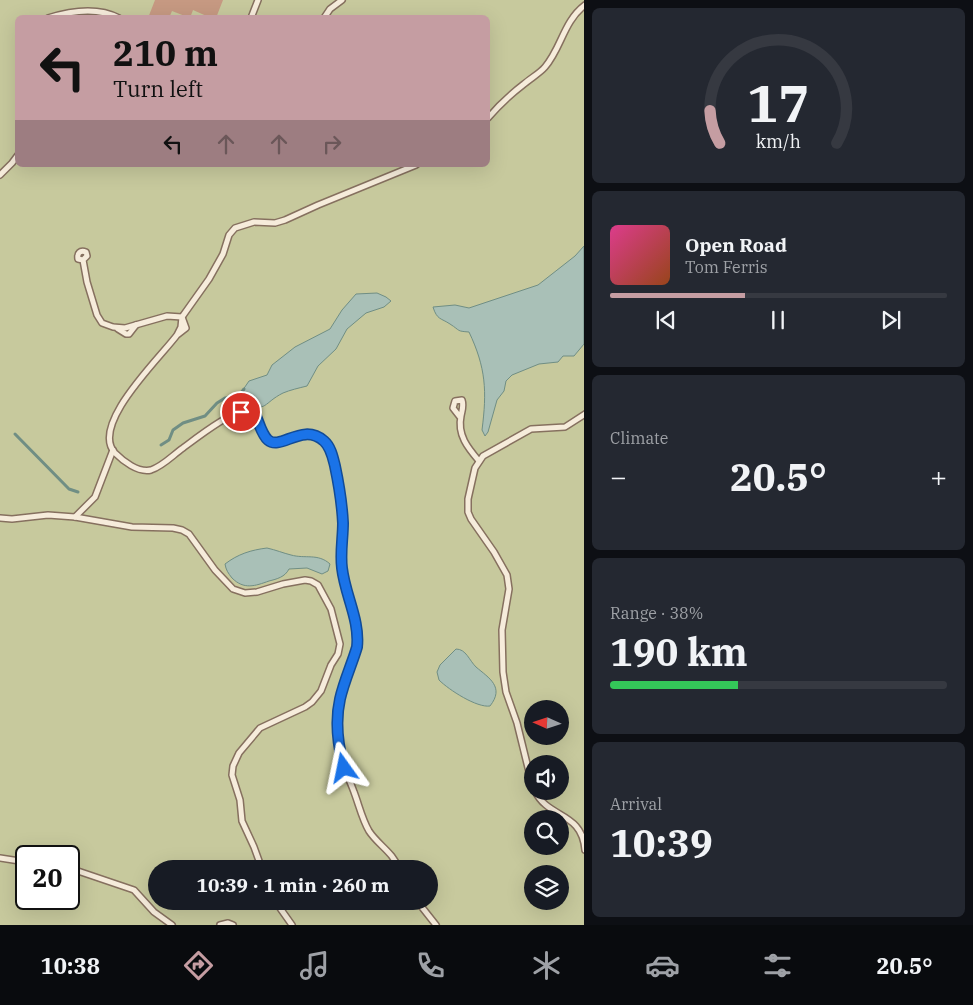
<!DOCTYPE html>
<html lang="en">
<head>
<meta charset="utf-8">
<style>
	body { margin:0; font-family:"IBM Plex Serif",serif; background:#242831; color:#f1f3f6; height:100vh; display:flex; flex-direction:column; font-size:19px; white-space:nowrap }
	* { box-sizing:border-box; margin:0 }
	p { font-size:16px; color:#9ea1a6 }
	.icon { flex:none; width:28px; height:28px; fill:none; stroke:currentColor; stroke-width:2; stroke-linecap:round; stroke-linejoin:round }
	.map { position:relative; flex:1; overflow:hidden }
	.details { display:flex; flex-direction:column; gap:8px; padding:8px; background:#0d0f14; width:389px }
	.details>* { flex:none }
	.hud { position:absolute; left:15px; top:15px; width:475px; height:152px; border-radius:8px; box-shadow:0 5px 20px #0002; background:#c59da2; color:#111; overflow:hidden }
	.needle { width:32px; rotate:273deg }
	.buttons { position:absolute; left:524px; top:700px; display:grid; gap:10px }
	.buttons a { display:grid; place-items:center; width:45px; height:45px; border-radius:50%; background:#171b24; box-shadow:0 5px 20px #0002; font-size:25px }
	.speed { position:absolute; left:15px; top:845px; display:flex; gap:10px; font-size:25px; font-weight:700; text-align:center }
	.speed>* { display:grid; place-content:center; width:65px; height:65px; border-radius:50%; background:#171b24; box-shadow:0 5px 20px #0002; line-height:1 }
	.speed .limit { border:2px solid #111; border-radius:8px; background:#fff; color:#111 }
	.pin { position:absolute; display:grid; place-items:center; width:42px; height:42px; color:#fff; margin:-21px; border:2px solid #fff; border-radius:50%; box-shadow:0 1px 5px #0007 }
	.me { position:absolute; width:55px; margin:-28px; rotate:348deg; stroke-linejoin:round; filter:drop-shadow(0 0 4px #0008) }
	.turn { display:flex; align-items:center; gap:18px; height:105px; padding:0 15px; font-size:22px }
	.turn .icon { width:65px; height:65px; stroke-width:2.5 }
	.turn b { display:block; font-size:35px; line-height:42px }
	.lanes { display:flex; align-items:center; height:48px; padding:0 15px; background:#0003; justify-content:center; gap:25px; direction:ltr }
	.lanes .off { opacity:.35 }
	.big { font-size:38px; font-weight:700; line-height:1.1 }
	.details .widget { flex:1; display:flex; flex-direction:column; justify-content:center; gap:8px; min-width:0; padding:0 18px; border-radius:8px; background:#242831 }
	.details .dial { align-items:center; gap:0 }
	.dial svg { height:130px; overflow:visible; fill:none; stroke:#363941; stroke-width:7; stroke-linecap:round; text-anchor:middle }
	.dial text { fill:#f1f3f6; stroke:none }
	.song { display:flex; align-items:center; gap:15px }
	.cover { width:60px; height:60px; border-radius:8px; background:linear-gradient(135deg,hsl(330 70% 55%),hsl(20 70% 35%)) }
	.played { height:5px; border-radius:2px; background:linear-gradient(90deg,#c59da2 40%,#363941 40%) }
	.keys { display:flex; justify-content:space-around; direction:ltr }
	.heat { display:flex; justify-content:space-between; align-items:center; font-size:28px; direction:ltr }
	.charge { height:8px; border-radius:4px; background:linear-gradient(90deg,#34c759 38%,#363941 0) }
	.trip { position:absolute; left:148px; top:860px; width:290px; height:50px; border-radius:25px; background:#171b24; box-shadow:0 5px 20px #0002; font-weight:700; line-height:50px; text-align:center }
	.tab-bar { display:flex; height:80px; justify-content:space-around; align-items:center; background:#090b0e; color:#9ea1a6 }
	.tab-bar .icon { width:35px; height:35px }
	.tab-bar .active { color:#c59da2 }
	.tab-bar b { font-size:22px; color:#f1f3f6 }
	main { display:flex; flex:1; min-height:0 }
	.map>svg:first-child { display:block }
	.green { fill:#c7c99d; fill-rule:evenodd }
	.water { fill:#a9c0b7; stroke:#708e84 }
	.lines { fill:none; stroke-linecap:round; stroke-linejoin:round }
	.stream { stroke:#708e84; stroke-width:3 }
	.building { fill:#c69982 }
	.service-casing { stroke:#86705f; stroke-width:8 }
	.service { stroke:#f6ecdb; stroke-width:5 }
	.route-casing { stroke:#114b97; stroke-width:12 }
	.route { stroke:#1a73e8; stroke-width:9 }
</style>
</head>
<body>
<main>
<div class="map">
<svg width="585" height="925" viewBox="0 0 585 925">
	<rect width="100%" height="100%" fill="#ebdec8"/>
	<path class="green" d="M 0,0 L 584,0 L 584,925 L 0,925 ZM 18,18 L 488,18 L 488,165 L 18,165 ZM 532,709 L 560,709 L 560,736 L 532,736 ZM 532,764 L 560,764 L 560,791 L 532,791 ZM 532,819 L 560,819 L 560,846 L 532,846 ZM 26,856 L 69,856 L 69,899 L 26,899 ZM 156,869 L 429,869 L 429,901 L 156,901 ZM 532,874 L 560,874 L 560,901 L 532,901 Z"/>
	<g class="water">
		<path d="M 584,246 L 584,344 L 574,356 L 563,356 L 558,362 L 539,364 L 512,375 L 506,381 L 504,391 L 497,400 L 488,432 L 485,436 L 482,430 C 487,391 486,368 469,332 C 456,331 461,331 450,324 C 441,318 437,320 433,307 L 455,305 L 469,308 L 538,285 L 575,256 Z"/>
		<path d="M 377,293 L 386,297 L 391,301 L 384,307 L 366,313 L 347,329 L 336,349 L 318,366 L 307,386 C 299,388 290,390 283,393 C 263,403 268,412 243,405 L 238,397 L 249,381 L 267,375 L 272,365 L 295,347 L 330,329 L 342,310 L 356,294 Z"/>
		<path d="M 267,548 C 276,550 283,553 291,555 C 305,559 318,553 330,564 L 328,571 L 322,574 L 307,568 L 289,569 C 285,577 277,579 269,581 C 255,586 244,590 232,578 C 228,573 226,570 225,564 C 238,554 251,550 267,548 Z"/>
		<path d="M 456,649 C 466,649 469,660 476,667 C 489,678 505,687 490,706 C 477,708 449,690 439,680 L 437,672 L 440,665 Z"/>
	</g>
	<g class="lines">
		<g class="stream">
			<path d="M 15,434 L 69,489 L 78,492"/>
			<path d="M 161,445 L 169,440 L 173,430 L 183,423 L 205,416 L 217,403 L 225,398 L 238,397 L 244,389"/>
		</g>
	</g>
	<path class="building" d="M 155,0 L 223,0 L 216,18 L 211,18 L 193,10 L 190,18 L 172,11 L 169,18 L 148,18 Z"/>
	<g class="lines">
		<defs>
			<g id="service">
				<path d="M 48,18 C 70,11 98,7 119,18"/>
				<path d="M 251,18 L 258,0"/>
				<path d="M 324,18 L 330,9 L 342,0"/>
				<path d="M 488,118 C 499,105 511,94 524,84 C 531,78 540,73 545,67 C 562,47 563,22 585,5"/>
				<path d="M 0,175 L 12,163 L 18,155"/>
				<path d="M 83,260 L 78,259 C 77,253 80,250 86,252 L 87,256 L 83,260 L 87,282 L 97,315 L 102,323 L 113,327 L 125,328 L 167,316 L 182,317 L 209,279 L 223,254 L 229,235 L 235,228 L 254,222 L 275,223 L 285,220 L 318,205 L 416,165"/>
				<path d="M 118,329 L 126,334 L 129,334 L 136,325"/>
				<path d="M 177,335 L 181,327 L 182,317 L 186,328 L 177,335 C 161,357 89,425 115,453 C 123,461 138,473 151,470 C 163,466 173,455 183,448 C 195,439 227,414 241,412 C 246,412 252,414 256,416 C 259,423 262,434 267,439 C 282,452 315,412 331,453 C 340,474 343,505 343,528 C 342,541 340,555 342,569 C 345,592 358,615 358,639 C 357,655 349,671 344,686 C 337,706 336,729 339,749 C 341,764 349,778 354,792 C 359,805 362,819 369,831 C 378,845 393,852 399,869"/>
				<path d="M 460,417 L 453,408 L 455,401 L 462,400 C 464,406 462,410 461,416 C 457,435 468,448 479,461"/>
				<path d="M 75,517 L 95,497 L 113,450"/>
				<path d="M 0,518 L 12,519 L 48,515 L 75,517 L 132,527 L 173,528 L 182,530 L 189,534 L 215,570 L 233,589 L 245,593 L 257,592 L 283,584 L 305,580 L 311,581 L 318,585 L 331,609 L 340,644 L 338,654 L 331,665 L 321,691 L 312,702 L 305,707 L 260,728 L 239,753 L 233,766 L 232,775 L 240,800 L 242,821 L 254,847 L 262,869"/>
				<path d="M 532,784 L 517,723 L 506,692 L 503,672 L 502,630 L 509,589 L 507,575 L 494,552 L 471,519 L 468,512 L 468,499 L 475,468 L 483,456 L 531,429 L 565,427 L 585,414"/>
				<path d="M 535,791 C 548,819 582,811 585,850"/>
				<path d="M 0,858 L 26,862"/>
				<path d="M 69,868 L 134,890 L 154,912 L 172,925"/>
				<path d="M 275,901 L 292,925"/>
				<path d="M 417,901 L 436,925"/>
				<path d="M 220,925 L 228,923 L 233,925"/>
			</g>
		</defs>
		<use href="#service" class="service-casing"/>
		<use href="#service" class="service"/>
	</g>
	<g class="lines">
		<defs>
			<path id="route" d="M 241,412 L 256,416 C 259,423 262,435 268,440 C 281,451 302,422 324,441 C 331,447 333,458 335,466 C 339,485 342,503 343,523 C 343,538 340,553 342,568 C 345,595 360,620 357,647 C 352,664 344,681 340,699 C 335,721 338,746 344,768"/>
		</defs>
		<use href="#route" class="route-casing"/>
		<use href="#route" class="route"/>
	</g>
</svg>
<div class="buttons">
<a><svg class="needle" viewBox="-14 -14 28 28"><path d="M0-13l5 13h-10z" fill="#e53935"/><path d="M0 13l5-13h-10z" fill="#9ea1a6"/></svg></a>
<a><svg class="icon" aria-label="sound" viewBox="0 0 24 24"><path d="M4 9h4l5-4v14l-5-4H4zM17 9q2 3 0 6"/></svg></a>
<a><svg class="icon" aria-label="search" viewBox="0 0 24 24"><circle cx="10" cy="10" r="6"/><path d="M15 15l6 6"/></svg></a>
<a><svg class="icon" aria-label="layers" viewBox="0 0 24 24"><path d="M12 4l9 5-9 5-9-5zM3 14l9 5 9-5"/></svg></a>
</div>
<div class="speed"><div class="limit">20</div></div>
<div class="pin" style="left:241px;top:412px;background:#d93025"><svg class="icon" aria-label="arrive" viewBox="0 0 24 24"><path d="M6 21V4h12l-3 4 3 4H6"/></svg></div>
<svg class="me" style="left:344px;top:768px" viewBox="-20 -20 40 40"><path d="M0-17L14 15 0 8-14 15z" fill="#1a73e8" stroke="#fff" stroke-width="4"/></svg>
<div class="trip">10:39 · 1 min · 260 m</div>
<div class="hud">
<div class="turn"><svg class="icon" aria-label="left" viewBox="0 0 24 24"><path d="M17 20v-9H6M10 6l-5 5 5 5"/></svg><div><b>210 m</b>Turn left</div></div>
<div class="lanes"><svg class="icon" aria-label="left" viewBox="0 0 24 24"><path d="M17 20v-9H6M10 6l-5 5 5 5"/></svg><svg class="icon off" aria-label="ahead" viewBox="0 0 24 24"><path d="M12 20V5M6 11l6-6 6 6"/></svg><svg class="icon off" aria-label="ahead" viewBox="0 0 24 24"><path d="M12 20V5M6 11l6-6 6 6"/></svg><svg class="icon off" aria-label="right" viewBox="0 0 24 24"><path d="M7 20v-9h11M14 6l5 5-5 5"/></svg></div>
</div>
</div>
<section class="details">
<div class="widget dial"><svg viewBox="0 0 100 80">
<path d="M14 69A42 42 0 1 1 86 69"/>
<path d="M14 69A42 42 0 0 1 8 49" stroke="#c59da2"/>
<text x="50" y="56" font-size="32" font-weight="700">17</text>
<text x="50" y="72" font-size="11">km/h</text>
</svg></div>
<div class="widget">
<div class="song"><i class="cover"></i><div><b>Open Road</b><p>Tom Ferris</p></div></div>
<div class="played"></div>
<div class="keys"><svg class="icon" aria-label="previous" viewBox="0 0 24 24"><path d="M18 5L8 12l10 7zM5 5v14"/></svg><svg class="icon" aria-label="pause" viewBox="0 0 24 24"><path d="M8 5v14M16 5v14"/></svg><svg class="icon" aria-label="next" viewBox="0 0 24 24"><path d="M6 5l10 7-10 7zM19 5v14"/></svg></div>
</div>
<div class="widget"><p>Climate</p>
<div class="heat"><a>−</a><b class="big">20.5°</b><a>+</a></div>
</div>
<div class="widget"><p>Range · 38%</p><b class="big">190 km</b><div class="charge"></div></div>
<div class="widget"><p>Arrival</p><b class="big">10:39</b></div>
</section>
</main>
<nav class="tab-bar">
<b>10:38</b>
<svg class="icon active" aria-label="directions" viewBox="0 0 24 24"><path d="M12 3l9 9-9 9-9-9zM9 14v-3h6M13 9l2 2-2 2"/></svg>
<svg class="icon" aria-label="music" viewBox="0 0 24 24"><path d="M9 18V5l10-2v13"/><circle cx="6" cy="18" r="3"/><circle cx="16" cy="16" r="3"/></svg>
<svg class="icon" aria-label="phone" viewBox="0 0 24 24"><path d="M5 4h4l2 5-3 2q2 4 5 5l2-3 5 2v4C11 20 4 13 5 4z"/></svg>
<svg class="icon" aria-label="climate" viewBox="0 0 24 24"><path d="M12 3v18M4 7l16 10M4 17L20 7"/></svg>
<svg class="icon" aria-label="car" viewBox="0 0 24 24"><path d="M5 17H2v-5l4-1 3-4h7l3 4 3 1v5h-3M9 17h6M6 11h13"/><circle cx="7" cy="17" r="2"/><circle cx="17" cy="17" r="2"/></svg>
<svg class="icon" aria-label="filters" viewBox="0 0 24 24"><path d="M4 7h16M4 17h16"/><circle cx="9" cy="7" r="2"/><circle cx="15" cy="17" r="2"/></svg>
<b>20.5°</b>
</nav>
</body>
</html>
